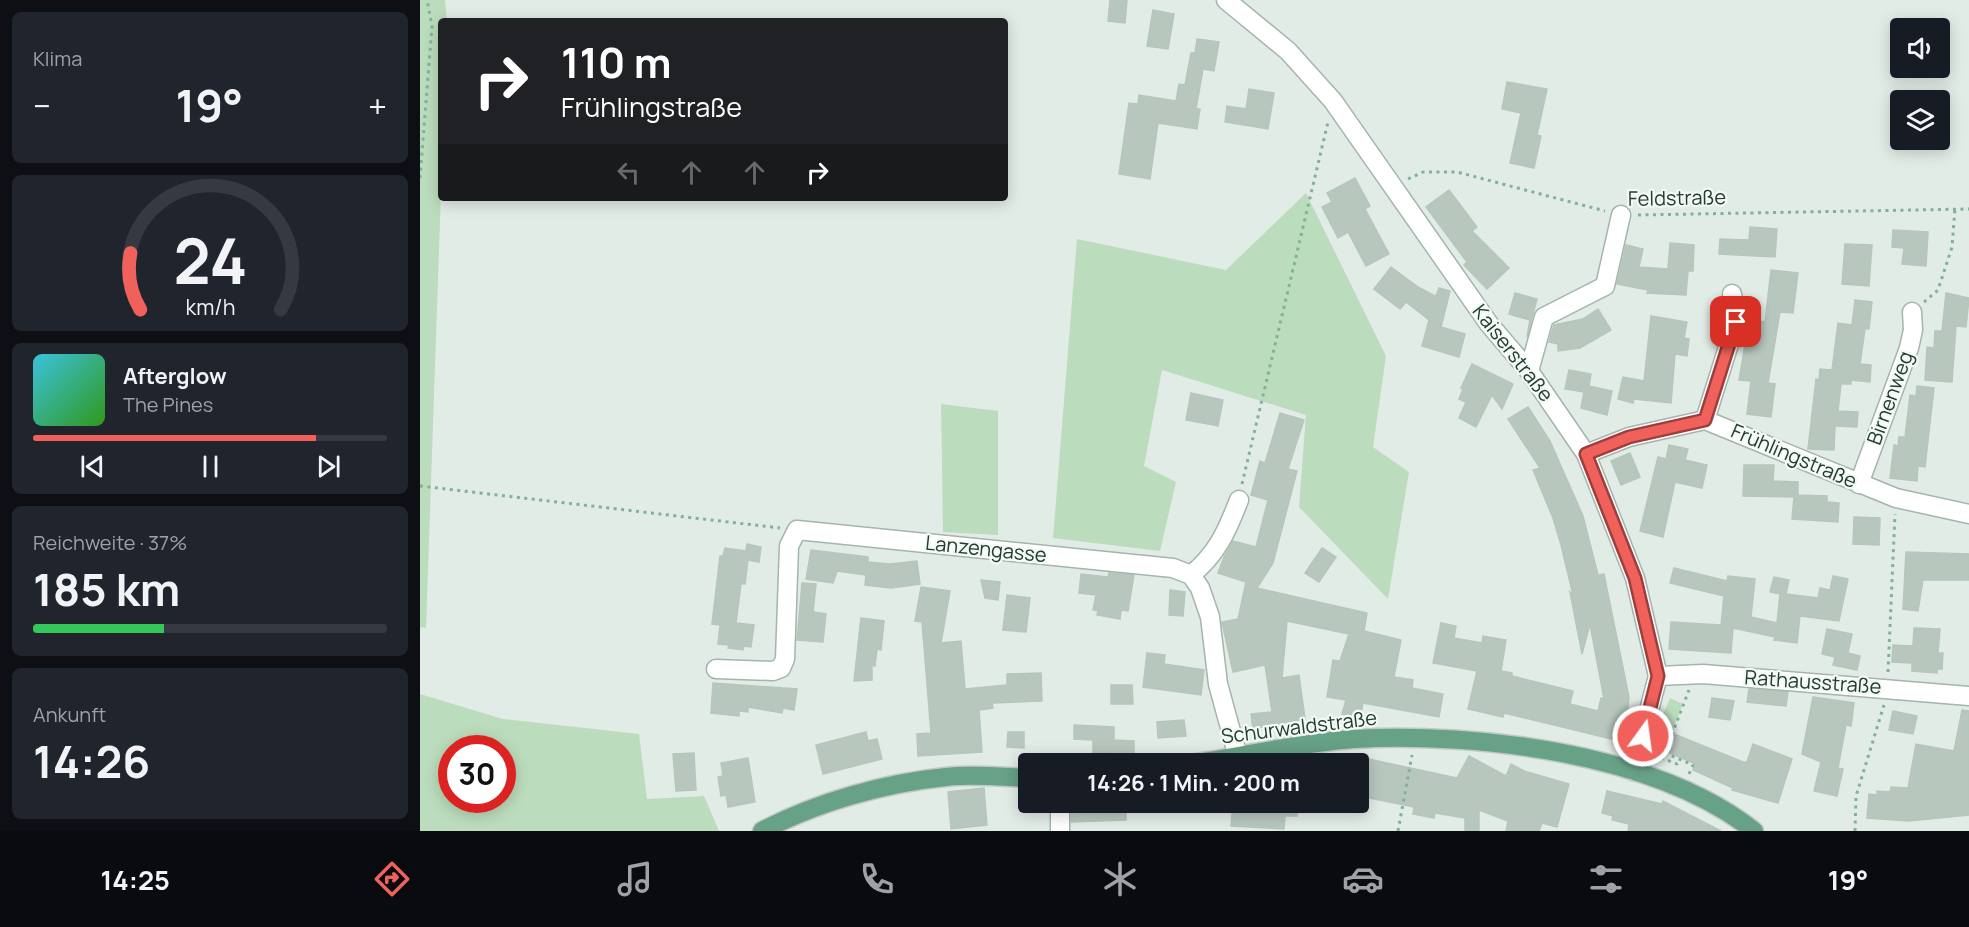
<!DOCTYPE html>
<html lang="de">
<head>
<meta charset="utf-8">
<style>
	body { margin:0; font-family:Manrope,sans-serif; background:#20242c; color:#f1f3f6; height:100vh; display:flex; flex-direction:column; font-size:22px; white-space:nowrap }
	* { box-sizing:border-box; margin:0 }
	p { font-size:20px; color:#9ea1a6 }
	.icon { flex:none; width:33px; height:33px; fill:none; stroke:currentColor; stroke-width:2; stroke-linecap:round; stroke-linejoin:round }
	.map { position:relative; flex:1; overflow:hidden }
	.sheet { display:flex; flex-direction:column; gap:12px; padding:12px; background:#0d0f14; width:420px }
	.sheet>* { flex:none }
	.top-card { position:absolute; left:18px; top:18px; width:570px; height:183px; border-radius:6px; box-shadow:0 3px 15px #0003; background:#202124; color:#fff; overflow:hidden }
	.fabs { position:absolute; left:1470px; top:18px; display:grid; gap:12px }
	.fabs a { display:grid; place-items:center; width:60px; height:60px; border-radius:6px; background:#171b24; box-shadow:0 3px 15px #0003; font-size:30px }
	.speed { position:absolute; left:18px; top:735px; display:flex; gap:12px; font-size:30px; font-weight:700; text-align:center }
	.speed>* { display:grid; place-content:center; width:78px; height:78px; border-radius:50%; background:#171b24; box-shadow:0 3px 15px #0003; line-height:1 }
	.speed .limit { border:9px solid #d22; background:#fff; color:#111 }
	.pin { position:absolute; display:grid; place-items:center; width:51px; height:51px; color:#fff; margin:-26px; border-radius:12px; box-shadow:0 3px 9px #0006 }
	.me { position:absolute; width:66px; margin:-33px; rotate:14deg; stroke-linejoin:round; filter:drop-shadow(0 0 4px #0008) }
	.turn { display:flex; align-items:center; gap:21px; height:126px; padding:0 24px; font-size:27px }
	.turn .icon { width:78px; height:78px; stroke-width:2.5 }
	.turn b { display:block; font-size:42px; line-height:51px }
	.lanes { display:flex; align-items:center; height:57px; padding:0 24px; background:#0003; justify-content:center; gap:30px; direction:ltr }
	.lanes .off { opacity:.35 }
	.big { font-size:45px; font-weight:700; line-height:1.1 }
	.sheet .widget { flex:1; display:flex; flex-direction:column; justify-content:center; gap:9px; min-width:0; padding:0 21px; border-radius:9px; background:#20242c }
	.sheet .dial { align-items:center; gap:0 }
	.dial svg { height:156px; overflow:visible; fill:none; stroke:#363941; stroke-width:7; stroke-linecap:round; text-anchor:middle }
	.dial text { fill:#f1f3f6; stroke:none }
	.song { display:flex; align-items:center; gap:18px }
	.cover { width:72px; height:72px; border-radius:9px; background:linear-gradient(135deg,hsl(190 70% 55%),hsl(110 70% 35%)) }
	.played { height:6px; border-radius:3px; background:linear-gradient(90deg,#f0615c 80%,#363941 80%) }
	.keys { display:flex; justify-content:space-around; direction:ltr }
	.heat { display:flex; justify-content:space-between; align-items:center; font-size:33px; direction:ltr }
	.charge { height:9px; border-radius:4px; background:linear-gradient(90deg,#34c759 37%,#363941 0) }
	.trip { position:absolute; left:598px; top:753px; width:351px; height:60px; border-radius:6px; background:#171b24; box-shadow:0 3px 15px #0003; font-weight:700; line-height:60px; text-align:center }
	.dock { display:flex; height:96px; justify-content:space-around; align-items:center; background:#090b0e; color:#9ea1a6 }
	.dock .icon { width:42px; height:42px }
	.dock .current { color:#f0615c }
	.dock b { font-size:27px; color:#f1f3f6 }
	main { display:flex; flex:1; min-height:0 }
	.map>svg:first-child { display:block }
	.green { fill:#bcddbd; fill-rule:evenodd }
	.building { fill:#b8c7be; stroke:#b5c6bb; stroke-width:1.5 }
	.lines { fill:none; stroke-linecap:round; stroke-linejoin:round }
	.minor-casing { stroke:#a5b4ac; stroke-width:21 }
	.major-casing { stroke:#c1c9c5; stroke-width:21 }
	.path { stroke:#83b098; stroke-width:3; stroke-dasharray:3 4.5; stroke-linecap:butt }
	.minor { stroke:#fff; stroke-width:18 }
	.major { stroke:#67a186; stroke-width:18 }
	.route-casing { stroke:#9c3f3c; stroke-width:15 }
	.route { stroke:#f0615c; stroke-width:10 }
	.labels { text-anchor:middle; stroke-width:4.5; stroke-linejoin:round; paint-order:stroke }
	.street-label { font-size:20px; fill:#223d30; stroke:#f3f9f5 }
</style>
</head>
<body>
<main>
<section class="sheet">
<div class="widget"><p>Klima</p>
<div class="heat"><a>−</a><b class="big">19°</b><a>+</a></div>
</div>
<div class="widget dial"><svg viewBox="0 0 100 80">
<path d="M14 69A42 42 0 1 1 86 69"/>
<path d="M14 69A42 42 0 0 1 9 40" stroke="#f0615c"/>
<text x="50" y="56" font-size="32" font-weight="700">24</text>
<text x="50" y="72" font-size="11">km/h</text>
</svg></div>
<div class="widget">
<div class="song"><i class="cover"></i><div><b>Afterglow</b><p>The Pines</p></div></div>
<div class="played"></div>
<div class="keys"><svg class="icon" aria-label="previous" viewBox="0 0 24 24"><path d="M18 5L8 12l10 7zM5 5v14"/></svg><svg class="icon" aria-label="pause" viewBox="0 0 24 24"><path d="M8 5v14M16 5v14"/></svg><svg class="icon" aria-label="next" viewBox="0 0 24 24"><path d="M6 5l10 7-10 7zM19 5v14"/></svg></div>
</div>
<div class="widget"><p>Reichweite · 37%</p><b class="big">185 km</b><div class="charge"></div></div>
<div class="widget"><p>Ankunft</p><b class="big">14:26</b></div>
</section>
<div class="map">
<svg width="1549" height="831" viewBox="0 0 1549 831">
	<rect width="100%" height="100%" fill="#e2ece6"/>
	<g class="green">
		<path d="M 0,0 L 25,0 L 27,21 L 21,21 L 21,192 L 6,628 L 0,627 Z"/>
		<path d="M 886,193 L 966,356 L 953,447 L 989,472 L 968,599 L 879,507 L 886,415 L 742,370 L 724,466 L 756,482 L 740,551 L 633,538 L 657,239 L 806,270 Z"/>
		<path d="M 521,404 L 578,411 L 578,535 L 523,532 Z"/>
		<path d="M 0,694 L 83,719 L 219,734 L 227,799 L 284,796 L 299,831 L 0,831 ZM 32,748 L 82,748 L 82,800 L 32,800 Z"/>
		<path d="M 1250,698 L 1263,704 L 1243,755 C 1227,742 1244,714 1250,698 Z"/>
	</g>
	<g class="building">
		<path d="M 690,0 L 707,0 L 705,23 L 688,21 Z"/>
		<path d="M 733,10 L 754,14 L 748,49 L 727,46 Z"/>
		<path d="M 777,39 L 799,42 L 794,71 L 783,69 L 776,109 L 780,109 L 777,129 L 738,123 L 730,179 L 699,174 L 709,103 L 718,104 L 719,95 L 756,101 L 759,84 L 765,85 L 771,53 L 775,53 Z"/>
		<path d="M 1087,82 L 1127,89 L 1117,135 L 1121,136 L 1114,168 L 1090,163 L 1101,113 L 1082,109 Z"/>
		<path d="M 829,89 L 854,93 L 848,129 L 805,122 L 807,106 L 826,109 Z"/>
		<path d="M 935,178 L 950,206 L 945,209 L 969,254 L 946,266 L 928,232 L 918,238 L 902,207 L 912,202 L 907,193 Z"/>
		<path d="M 1029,190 L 1057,227 L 1052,231 L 1089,268 L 1067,289 L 1044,265 L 1047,262 L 1006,207 Z"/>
		<path d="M 1330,227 L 1357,229 L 1355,257 L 1299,254 L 1300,239 L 1329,240 Z"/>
		<path d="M 1473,230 L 1508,232 L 1506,266 L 1482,264 L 1484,248 L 1472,247 Z"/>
		<path d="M 1250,243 L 1274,245 L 1273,271 L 1268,271 L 1266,295 L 1227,293 L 1228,290 L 1197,284 L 1206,245 L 1223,249 L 1219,267 L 1248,269 Z"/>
		<path d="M 1425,244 L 1452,245 L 1449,286 L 1422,284 Z"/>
		<path d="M 971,267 L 998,287 L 1013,295 L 1016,296 L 1019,288 L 1030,291 L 1021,327 L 1045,334 L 1039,357 L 1002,346 L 1009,320 L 986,302 L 980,309 L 954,289 Z"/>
		<path d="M 1351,270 L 1378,273 L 1373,313 L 1360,312 L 1348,383 L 1355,384 L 1351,417 L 1327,414 L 1331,381 L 1319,380 L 1325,345 L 1329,345 L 1331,331 L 1337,332 L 1339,321 L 1345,322 Z"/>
		<path d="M 1095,293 L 1117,299 L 1107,337 L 1110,320 L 1089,314 Z"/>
		<path d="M 1526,293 L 1549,298 L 1546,327 L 1536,326 L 1532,382 L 1505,380 L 1507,347 L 1514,348 L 1515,331 L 1522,331 Z"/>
		<path d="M 1435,300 L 1452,302 L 1449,329 L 1445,329 L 1440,364 L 1451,365 L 1450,382 L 1431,380 L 1431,384 L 1421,384 L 1418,411 L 1438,412 L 1437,427 L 1415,426 L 1414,450 L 1388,449 L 1396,379 L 1399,380 L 1400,369 L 1412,370 L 1418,323 L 1432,325 Z"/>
		<path d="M 1178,309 L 1191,330 L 1160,348 L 1138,351 L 1138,344 L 1129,342 L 1134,325 L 1163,319 Z"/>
		<path d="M 1231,316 L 1267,322 L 1264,338 L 1269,339 L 1267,356 L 1255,354 L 1251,403 L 1214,399 L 1213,403 L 1198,399 L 1203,377 L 1224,381 Z"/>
		<path d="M 1052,364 L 1093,384 L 1082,409 L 1072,395 L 1056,427 L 1039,418 L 1046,402 L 1039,399 L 1043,389 L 1041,388 Z"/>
		<path d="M 1149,370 L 1171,374 L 1169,386 L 1192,391 L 1187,415 L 1161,408 L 1164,392 L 1145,389 Z"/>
		<path d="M 1497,386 L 1514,388 L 1505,467 L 1498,466 L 1497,481 L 1470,478 L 1474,445 L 1478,446 L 1479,437 L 1485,437 L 1490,395 L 1496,396 Z"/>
		<path d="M 771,393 L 803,400 L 798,426 L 766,420 Z"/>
		<path d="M 1108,407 L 1130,441 L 1163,516 L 1178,575 L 1184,574 L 1209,697 L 1205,732 L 1202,731 L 1200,741 L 1084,713 L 1083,717 L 1048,709 L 1057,671 L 1013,663 L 1021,623 L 1036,626 L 1034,638 L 1062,643 L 1063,636 L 1086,640 L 1081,671 L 1092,673 L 1092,676 L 1153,691 L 1150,704 L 1178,711 L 1181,698 L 1184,699 L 1170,624 L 1162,654 L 1150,592 L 1153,595 L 1141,545 L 1133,518 L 1113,470 L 1120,468 L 1088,419 Z"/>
		<path d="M 860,413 L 884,420 L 868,469 L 877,471 L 853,563 L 837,588 L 947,613 L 944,631 L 981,640 L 974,677 L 993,680 L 992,688 L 1023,694 L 1019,717 L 943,703 L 940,718 L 922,714 L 926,700 L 907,697 L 913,660 L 920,661 L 929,634 L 867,621 L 862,678 L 879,675 L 885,719 L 833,729 L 831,714 L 852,712 L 845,665 L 813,672 L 802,622 L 818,619 L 826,582 L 798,573 L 804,557 L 813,541 L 836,547 L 848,500 L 831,495 L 840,461 L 845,463 Z"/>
		<path d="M 1249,445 L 1268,449 L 1265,460 L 1287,465 L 1282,488 L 1255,482 L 1243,537 L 1220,531 L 1238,457 L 1246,459 Z"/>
		<path d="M 1210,453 L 1220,477 L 1201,485 L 1191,461 Z"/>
		<path d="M 1324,465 L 1354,465 L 1353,481 L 1378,482 L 1378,495 L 1407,496 L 1407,502 L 1419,503 L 1418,522 L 1372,519 L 1374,497 L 1323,496 Z"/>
		<path d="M 1434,517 L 1460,518 L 1459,545 L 1433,544 Z"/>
		<path d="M 327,544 L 341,547 L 339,562 L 328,560 L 325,584 L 321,584 L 316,623 L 334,625 L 331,647 L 324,646 L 323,650 L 308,648 L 309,645 L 298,644 L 300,625 L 292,624 L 300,556 L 303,556 L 305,548 L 326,551 Z"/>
		<path d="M 902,548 L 916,557 L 899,582 L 885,573 Z"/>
		<path d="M 391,550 L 448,557 L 448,562 L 470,564 L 497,561 L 500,584 L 471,588 L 445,585 L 446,575 L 417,571 L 413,583 L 386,579 Z"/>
		<path d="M 1486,552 L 1549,554 L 1549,580 L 1503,580 L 1498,611 L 1483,609 Z"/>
		<path d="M 1254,568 L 1307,581 L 1308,576 L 1335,579 L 1331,617 L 1357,623 L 1360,594 L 1350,592 L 1354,577 L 1369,580 L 1366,594 L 1398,598 L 1400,588 L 1410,590 L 1413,576 L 1428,579 L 1419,621 L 1380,616 L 1377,643 L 1354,640 L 1355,637 L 1313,628 L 1311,653 L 1249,649 L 1251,622 L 1301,625 L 1304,596 L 1250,583 Z"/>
		<path d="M 689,573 L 714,575 L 708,611 L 701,610 L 700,619 L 677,615 L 678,611 L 673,610 L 676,595 L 659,593 L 661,574 L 688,577 Z"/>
		<path d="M 561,580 L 580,582 L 578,600 L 565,598 Z"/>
		<path d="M 382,583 L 396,584 L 393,612 L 406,614 L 403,642 L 377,640 Z"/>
		<path d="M 501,587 L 530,591 L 521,643 L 541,641 L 545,689 L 587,685 L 587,674 L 621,673 L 622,701 L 572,703 L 573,708 L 559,710 L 562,752 L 498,756 L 497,734 L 511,733 L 502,622 L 495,621 Z"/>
		<path d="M 750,590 L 765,592 L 763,616 L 749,615 Z"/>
		<path d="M 587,595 L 610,598 L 606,632 L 583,630 Z"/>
		<path d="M 441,618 L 464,621 L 461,650 L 457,649 L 455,666 L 452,665 L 452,680 L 434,681 Z"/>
		<path d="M 1494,628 L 1520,629 L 1518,653 L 1523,653 L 1522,669 L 1517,669 L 1517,673 L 1492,671 L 1492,663 L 1472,662 L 1473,645 L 1493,646 Z"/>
		<path d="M 1407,629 L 1432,634 L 1428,653 L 1440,656 L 1437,670 L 1413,665 L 1415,657 L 1402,654 Z"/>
		<path d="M 727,653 L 745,655 L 744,664 L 784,670 L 781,695 L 723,687 Z"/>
		<path d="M 293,683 L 377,689 L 374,710 L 363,708 L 362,713 L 328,707 L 328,712 L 319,711 L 319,716 L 291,713 Z"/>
		<path d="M 691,685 L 712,685 L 713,704 L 691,704 Z"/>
		<path d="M 1329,689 L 1368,692 L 1366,706 L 1327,702 Z"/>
		<path d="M 1393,697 L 1434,703 L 1431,726 L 1426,725 L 1418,768 L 1423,769 L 1417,796 L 1394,791 L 1401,762 L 1382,754 Z"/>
		<path d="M 1292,698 L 1314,701 L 1310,720 L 1289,717 Z"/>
		<path d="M 1542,710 L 1549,711 L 1549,815 L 1489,821 L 1447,818 L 1449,794 L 1457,795 L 1457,791 L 1470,792 L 1471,787 L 1488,788 L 1496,744 L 1534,751 Z"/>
		<path d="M 1473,711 L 1497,716 L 1493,734 L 1469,730 Z"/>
		<path d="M 764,720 L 766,736 L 738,738 L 737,722 Z"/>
		<path d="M 654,725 L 694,727 L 694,740 L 714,741 L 714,755 L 673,753 L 673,740 L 654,739 Z"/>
		<path d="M 446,732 L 448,741 L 457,739 L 462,759 L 403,774 L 396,745 Z"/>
		<path d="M 588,732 L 604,732 L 604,748 L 587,747 Z"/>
		<path d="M 1254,734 L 1323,762 L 1327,762 L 1333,744 L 1372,759 L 1358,803 L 1312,790 L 1313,788 L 1273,770 L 1276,764 L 1247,752 Z"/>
		<path d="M 274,753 L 276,790 L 256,791 L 253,754 Z"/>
		<path d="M 1049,756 L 1086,776 L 1091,764 L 1104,771 L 1149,784 L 1137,827 L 1122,823 L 1119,831 L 1086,831 L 1088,821 L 1059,810 L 1059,831 L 1045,831 L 1045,818 L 1015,813 L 1014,818 L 993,814 L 994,807 L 939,796 L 939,757 L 1037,778 Z"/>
		<path d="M 328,758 L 335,802 L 308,807 L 306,795 L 301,796 L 298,777 L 303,776 L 301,763 Z"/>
		<path d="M 564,788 L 567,825 L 531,829 L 528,792 Z"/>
		<path d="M 1187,791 L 1242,804 L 1243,801 L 1301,831 L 1208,831 L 1209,824 L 1192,820 L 1193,816 L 1182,813 Z"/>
		<path d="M 651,802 L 706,802 L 706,820 L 651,822 Z"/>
		<path d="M 813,802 L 878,802 L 877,816 L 865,816 L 864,829 L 811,826 Z"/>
	</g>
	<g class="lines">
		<defs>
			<g id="minor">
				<path d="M 806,0 L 868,51 L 913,101 L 1069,324 L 1109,371 L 1166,454 L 1215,578 L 1238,676 L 1213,771"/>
				<path d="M 1109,371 L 1124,317 L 1185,286 L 1201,215"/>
				<path d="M 1285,420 L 1316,322 L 1312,294"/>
				<path d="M 1166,454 L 1209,437 L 1285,420 L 1476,498 L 1549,514"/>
				<path d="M 1439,484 L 1489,348 L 1493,330 L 1492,312"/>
				<path d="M 771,575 C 797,554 807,531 819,500"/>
				<path d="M 296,669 L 353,671 L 361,668 L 365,659 L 369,546 L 377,530 L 753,568 L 771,575 L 780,588 L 790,617 L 798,684 L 818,757"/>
				<path d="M 1238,676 L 1283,674 L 1549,696"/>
				<path d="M 640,831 L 640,802"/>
			</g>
			<g id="major">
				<path d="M 771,764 C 825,756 879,743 933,739 C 1056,732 1236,753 1334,831"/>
				<path d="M 342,831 C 397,802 465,783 526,777 C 554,774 582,777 609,778"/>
			</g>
		</defs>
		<use href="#minor" class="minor-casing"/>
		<use href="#major" class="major-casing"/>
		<g class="path">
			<path d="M 0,178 L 12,26 L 7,0"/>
			<path d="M 988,179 L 1003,172 L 1037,172 L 1185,211"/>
			<path d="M 1218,215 L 1549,209"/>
			<path d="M 1504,302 L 1518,290 L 1532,247 L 1535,208"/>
			<path d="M 822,484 L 908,122"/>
			<path d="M 0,486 L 360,528"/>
			<path d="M 1468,672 L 1475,514"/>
			<path d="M 1234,755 L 1257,764 L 1259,759"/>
			<path d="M 1269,774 L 1273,765 L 1245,753 L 1269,690"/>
			<path d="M 978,831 L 992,755"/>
			<path d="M 1435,831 L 1436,796 L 1464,705"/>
		</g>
		<use href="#minor" class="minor"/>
		<use href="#major" class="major"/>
	</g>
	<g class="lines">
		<defs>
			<path id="route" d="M 1223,736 L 1238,676 L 1215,578 L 1166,454 L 1209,437 L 1285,420 L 1316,322"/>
		</defs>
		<use href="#route" class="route-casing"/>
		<use href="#route" class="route"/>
	</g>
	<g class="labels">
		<g class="street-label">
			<text transform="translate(1257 198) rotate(-1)" y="7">Feldstraße</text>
			<text transform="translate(1093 353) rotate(52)" y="7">Kaiserstraße</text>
			<text transform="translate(1470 398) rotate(-70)" y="7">Birnenweg</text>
			<text transform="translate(1374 456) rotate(23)" y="7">Frühlingstraße</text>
			<text transform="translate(566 549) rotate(6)" y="7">Lanzengasse</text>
			<text transform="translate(1393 682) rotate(4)" y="7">Rathausstraße</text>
			<text transform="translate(879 727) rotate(-7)" y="7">Schurwaldstraße</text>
		</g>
	</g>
</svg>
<div class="fabs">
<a><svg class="icon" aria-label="sound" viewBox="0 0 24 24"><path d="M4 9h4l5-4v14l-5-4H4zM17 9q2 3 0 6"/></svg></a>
<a><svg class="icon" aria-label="layers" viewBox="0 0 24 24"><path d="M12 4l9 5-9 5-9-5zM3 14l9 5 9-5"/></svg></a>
</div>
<div class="speed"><div class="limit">30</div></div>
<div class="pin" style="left:1316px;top:322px;background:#d93025"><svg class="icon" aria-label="arrive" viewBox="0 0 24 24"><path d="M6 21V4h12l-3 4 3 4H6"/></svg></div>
<svg class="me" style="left:1223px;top:736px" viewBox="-20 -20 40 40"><circle r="17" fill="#f0615c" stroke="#fff" stroke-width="3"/><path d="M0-11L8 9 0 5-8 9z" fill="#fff"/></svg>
<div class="trip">14:26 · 1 Min. · 200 m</div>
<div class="top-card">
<div class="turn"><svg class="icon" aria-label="right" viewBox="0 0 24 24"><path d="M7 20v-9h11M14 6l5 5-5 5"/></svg><div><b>110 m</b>Frühlingstraße</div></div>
<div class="lanes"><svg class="icon off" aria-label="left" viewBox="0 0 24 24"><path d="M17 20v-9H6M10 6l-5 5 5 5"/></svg><svg class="icon off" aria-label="ahead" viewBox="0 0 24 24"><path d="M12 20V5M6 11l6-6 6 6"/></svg><svg class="icon off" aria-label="ahead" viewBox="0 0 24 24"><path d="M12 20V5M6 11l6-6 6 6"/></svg><svg class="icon" aria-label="right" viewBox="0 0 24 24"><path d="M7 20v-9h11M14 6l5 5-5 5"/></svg></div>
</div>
</div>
</main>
<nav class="dock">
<b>14:25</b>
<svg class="icon current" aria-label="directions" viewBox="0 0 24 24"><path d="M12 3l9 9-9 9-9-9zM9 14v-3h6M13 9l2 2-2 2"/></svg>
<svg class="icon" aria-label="music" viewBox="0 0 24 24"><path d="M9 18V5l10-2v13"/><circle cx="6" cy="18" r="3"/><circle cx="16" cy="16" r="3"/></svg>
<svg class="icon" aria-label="phone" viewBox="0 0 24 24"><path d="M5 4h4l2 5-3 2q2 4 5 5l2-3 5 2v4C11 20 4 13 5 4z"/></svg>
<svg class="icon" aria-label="climate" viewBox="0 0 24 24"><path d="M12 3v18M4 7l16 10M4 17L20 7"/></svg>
<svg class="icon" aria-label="car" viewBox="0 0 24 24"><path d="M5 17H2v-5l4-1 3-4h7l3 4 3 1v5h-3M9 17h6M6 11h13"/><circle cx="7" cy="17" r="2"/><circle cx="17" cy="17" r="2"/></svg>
<svg class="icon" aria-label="filters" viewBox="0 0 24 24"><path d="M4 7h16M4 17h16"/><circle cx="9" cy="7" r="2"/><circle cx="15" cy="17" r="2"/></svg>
<b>19°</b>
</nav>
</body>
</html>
